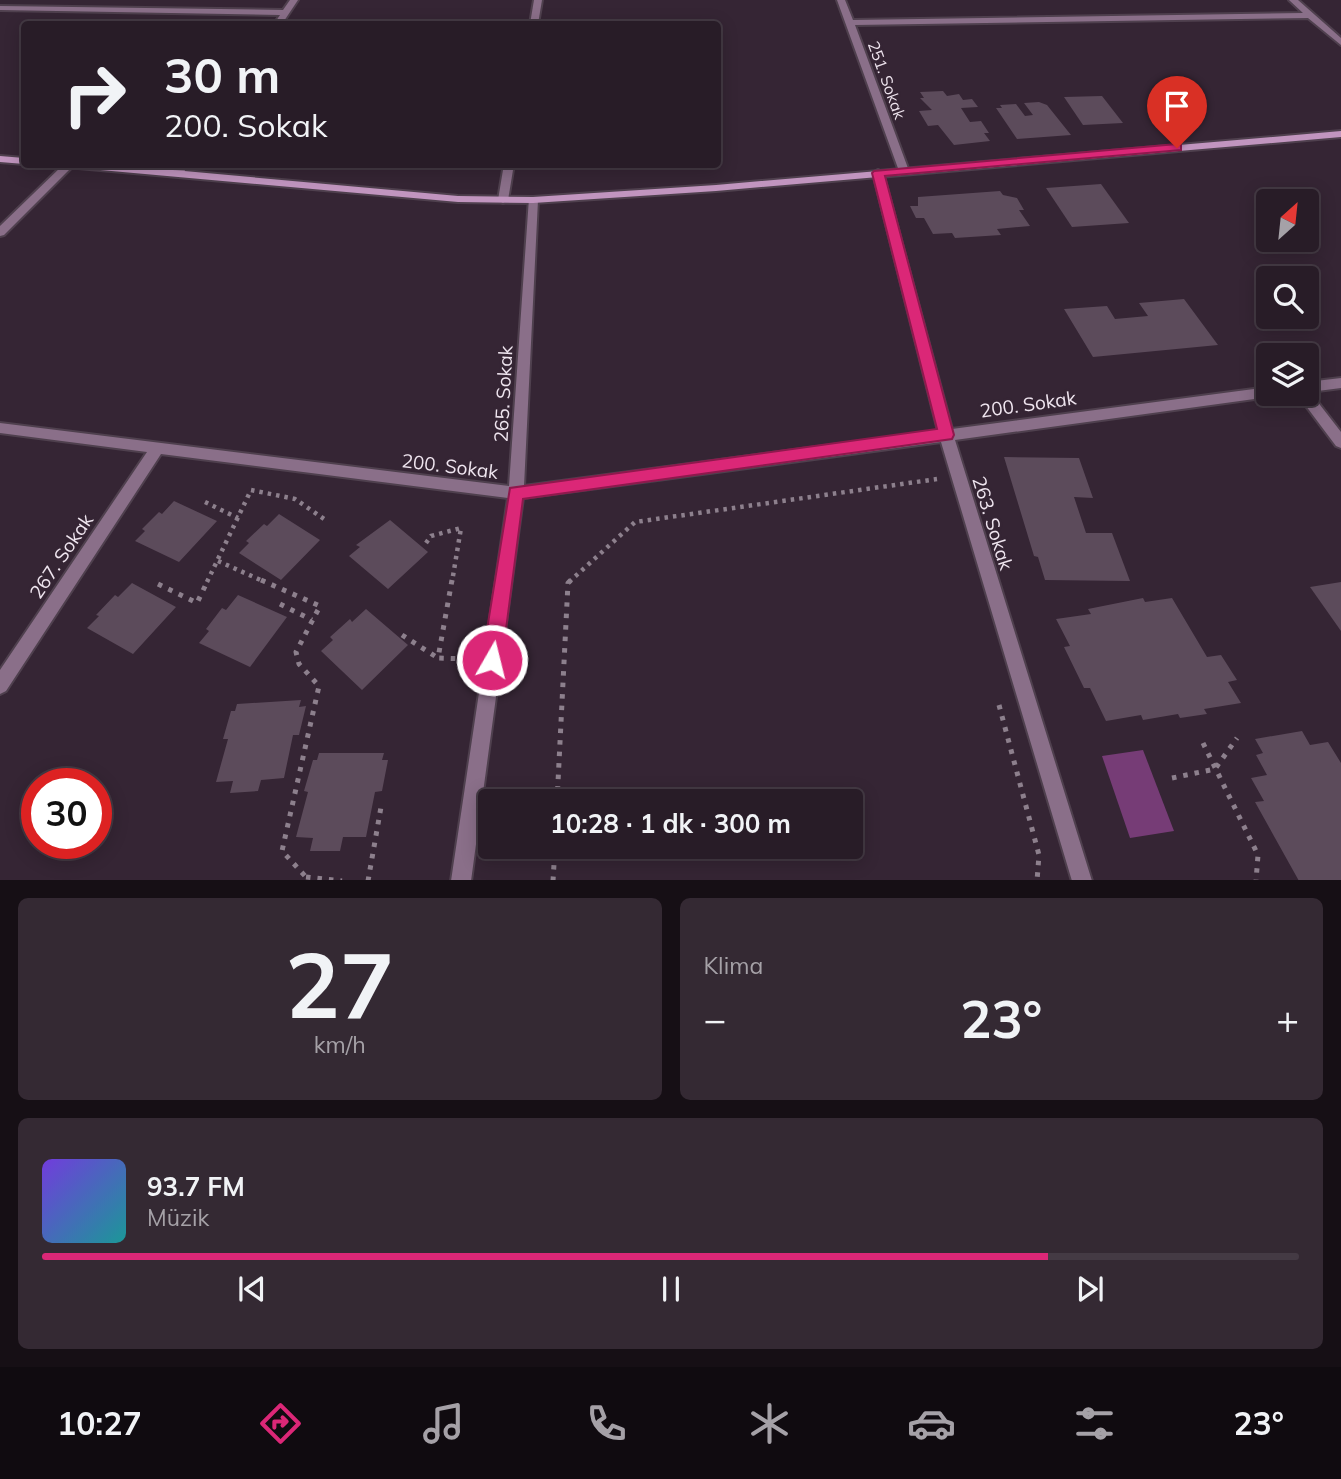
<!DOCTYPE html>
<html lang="tr">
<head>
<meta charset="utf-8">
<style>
	body { margin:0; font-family:Mulish,sans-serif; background:#342933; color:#f1f3f6; height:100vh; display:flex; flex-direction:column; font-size:26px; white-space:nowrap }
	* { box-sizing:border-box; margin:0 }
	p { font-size:23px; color:#a5a1a7 }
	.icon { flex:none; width:38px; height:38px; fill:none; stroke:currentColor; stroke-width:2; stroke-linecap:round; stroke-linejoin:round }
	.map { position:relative; height:880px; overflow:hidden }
	.sheet { display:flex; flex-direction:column; gap:18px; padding:18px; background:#160f15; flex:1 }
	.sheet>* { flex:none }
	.top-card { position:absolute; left:21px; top:21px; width:700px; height:147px; border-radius:7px; box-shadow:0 4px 18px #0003,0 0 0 2px #443a44; background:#281c27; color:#f1f3f6; overflow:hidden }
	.needle { width:46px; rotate:27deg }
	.controls { position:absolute; left:1256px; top:189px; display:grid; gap:14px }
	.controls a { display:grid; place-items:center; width:63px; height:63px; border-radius:7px; background:#281c27; box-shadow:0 4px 18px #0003,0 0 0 2px #443a44; font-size:35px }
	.speed { position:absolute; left:21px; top:768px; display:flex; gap:14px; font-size:35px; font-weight:700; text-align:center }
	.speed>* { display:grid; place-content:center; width:91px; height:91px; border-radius:50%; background:#281c27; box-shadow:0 4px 18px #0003,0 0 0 2px #443a44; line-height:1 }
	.speed .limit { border:10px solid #d22; background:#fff; color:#111 }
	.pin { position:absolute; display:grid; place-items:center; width:60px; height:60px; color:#fff; margin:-72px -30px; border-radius:50% 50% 50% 0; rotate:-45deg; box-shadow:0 0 7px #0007 }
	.pin .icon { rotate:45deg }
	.me { position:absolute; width:77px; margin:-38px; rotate:8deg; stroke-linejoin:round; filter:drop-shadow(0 0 5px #0008) }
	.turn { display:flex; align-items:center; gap:24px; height:147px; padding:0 28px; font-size:32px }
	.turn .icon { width:91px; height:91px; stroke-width:2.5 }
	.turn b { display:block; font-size:49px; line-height:60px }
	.big { font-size:52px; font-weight:700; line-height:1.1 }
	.sheet .card { flex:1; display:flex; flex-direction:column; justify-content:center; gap:10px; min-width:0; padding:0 24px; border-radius:10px; background:#342933 }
	.sheet .dial { align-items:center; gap:0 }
	.dial b { font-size:91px; line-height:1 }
	.song { display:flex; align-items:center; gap:21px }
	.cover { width:84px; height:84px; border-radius:10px; background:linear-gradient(135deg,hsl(260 70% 55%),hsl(180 70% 35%)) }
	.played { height:7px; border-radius:4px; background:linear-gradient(90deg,#db2777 80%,#443a44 80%) }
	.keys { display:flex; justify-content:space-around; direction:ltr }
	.heat { display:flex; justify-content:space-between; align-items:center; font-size:38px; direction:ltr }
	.sheet .tiles { flex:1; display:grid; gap:18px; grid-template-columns:1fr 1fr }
	.card:last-child { grid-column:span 2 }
	.trip { position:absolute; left:478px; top:789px; width:385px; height:70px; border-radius:7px; background:#281c27; box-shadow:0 4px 18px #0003,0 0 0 2px #443a44; font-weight:700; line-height:70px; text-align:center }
	.menu { display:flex; height:112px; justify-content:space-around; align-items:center; background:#100b10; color:#a5a1a7 }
	.menu .icon { width:49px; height:49px }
	.menu .selected { color:#db2777 }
	.menu b { font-size:32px; color:#f1f3f6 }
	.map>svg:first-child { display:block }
	.water { fill:#763c76 }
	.building { fill:#5c4b5b }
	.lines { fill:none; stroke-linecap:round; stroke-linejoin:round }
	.street-casing { stroke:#4f404e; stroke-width:4 }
	.secondary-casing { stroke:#4f404e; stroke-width:4 }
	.path-far1 { stroke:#8d808d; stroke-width:4.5; stroke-dasharray:3.5 5; stroke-linecap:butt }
	.path { stroke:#8d808d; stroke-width:5; stroke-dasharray:4.5 7; stroke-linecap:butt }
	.street { fill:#8a6f89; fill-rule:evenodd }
	.secondary { fill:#c195bf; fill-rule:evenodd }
	.route { fill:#db2777; stroke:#8e194d; stroke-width:2 }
	.labels { text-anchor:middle; stroke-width:5; stroke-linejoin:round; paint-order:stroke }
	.far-street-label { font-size:16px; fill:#efe5ef; stroke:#352534 }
	.street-label { font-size:19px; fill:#efe5ef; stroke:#352534 }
</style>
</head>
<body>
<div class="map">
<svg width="1341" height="881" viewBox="0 0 1341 881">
	<rect width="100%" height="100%" fill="#352534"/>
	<path class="water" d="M 1143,750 L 1174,831 L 1130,838 L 1102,756 Z"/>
	<g class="building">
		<path d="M 943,91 L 947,96 L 959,94 L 963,100 L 972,99 L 978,107 L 961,108 L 970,122 L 981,121 L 989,133 L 984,133 L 990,141 L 954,145 L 938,125 L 928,126 L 919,111 L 932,110 L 920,98 L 924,98 L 920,92 Z"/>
		<path d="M 1102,96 L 1123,123 L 1083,125 L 1064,97 Z"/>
		<path d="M 1039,102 L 1047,105 L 1071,135 L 1017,139 L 996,108 L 1002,108 L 1000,105 L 1016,104 L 1025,116 L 1033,115 L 1024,103 Z"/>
		<path d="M 1101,184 L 1129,223 L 1072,227 L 1046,188 Z"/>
		<path d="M 1000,191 L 1003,195 L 1017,198 L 1024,210 L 1019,210 L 1030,226 L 997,229 L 1001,235 L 955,238 L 952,233 L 933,234 L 924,218 L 916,218 L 910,206 L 918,206 L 918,197 Z"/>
		<path d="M 1184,299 L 1218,345 L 1093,357 L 1064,309 L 1107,306 L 1115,319 L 1148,316 L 1139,303 Z"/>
		<path d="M 1004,457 L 1079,458 L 1093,498 L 1074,497 L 1086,533 L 1112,533 L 1130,581 L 1045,580 L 1038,557 L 1034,556 Z"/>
		<path d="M 174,501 L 217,521 L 179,562 L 135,541 L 145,531 L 142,529 L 159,512 L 162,514 Z"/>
		<path d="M 279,514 L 320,540 L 281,580 L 239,553 L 249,543 L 246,541 L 264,524 L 267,526 Z"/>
		<path d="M 390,520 L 428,552 L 388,589 L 349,556 L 360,547 L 356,545 Z"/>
		<path d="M 1341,582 L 1341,631 L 1310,587 Z"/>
		<path d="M 132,583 L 176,607 L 133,654 L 87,628 L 99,616 L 96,615 L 115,595 L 118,597 Z"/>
		<path d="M 238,595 L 287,617 L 250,667 L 199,643 L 209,631 L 206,629 L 222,608 L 226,610 Z"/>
		<path d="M 1143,598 L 1145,602 L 1172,598 L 1207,657 L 1221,655 L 1237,680 L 1228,682 L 1241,703 L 1204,709 L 1207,714 L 1180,718 L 1178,714 L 1143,720 L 1141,715 L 1106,721 L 1090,688 L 1084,688 L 1064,647 L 1070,646 L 1056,619 L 1091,614 L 1088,609 Z"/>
		<path d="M 366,609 L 408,645 L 362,690 L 321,651 L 333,640 L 330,637 L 350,619 L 352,622 Z"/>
		<path d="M 301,700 L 299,707 L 306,706 L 299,735 L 293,735 L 284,778 L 261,780 L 258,791 L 230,793 L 233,781 L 216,782 L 228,739 L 223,739 L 231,711 L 235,711 L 237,704 Z"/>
		<path d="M 1302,731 L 1310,745 L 1328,742 L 1341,763 L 1341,881 L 1299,881 L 1255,802 L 1264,801 L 1251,778 L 1267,775 L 1256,755 L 1263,753 L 1255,739 Z"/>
		<path d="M 319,753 L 384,753 L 382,760 L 388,760 L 382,791 L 375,792 L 366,837 L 343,837 L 340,851 L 310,851 L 313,838 L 296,837 L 308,792 L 304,791 L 313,760 L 317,760 Z"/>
	</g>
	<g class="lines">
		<defs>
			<g id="street">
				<path d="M 290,0 L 298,0 L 282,24 L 274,24 L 280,15 L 0,10 L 0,6 L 283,10 Z"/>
				<path d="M 534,0 L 542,0 L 538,24 L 530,24 Z"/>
				<path d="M 837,0 L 845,0 L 853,20 L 1303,13 L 1289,0 L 1298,0 L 1341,38 L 1341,45 L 1308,18 L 855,25 L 909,171 L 904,174 L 899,171 Z"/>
				<path d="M 64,164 L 74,165 L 4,235 L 0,236 L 0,226 Z"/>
				<path d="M 179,164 L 189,164 L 182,175 L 178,176 L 173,173 Z"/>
				<path d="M 504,164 L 514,164 L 508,200 L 503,203 L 498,200 Z"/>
				<path d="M 878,170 L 883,173 L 952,429 L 1269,387 L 1269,394 L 1275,394 L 1269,397 L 955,440 L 1092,881 L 1072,881 L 941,442 L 523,498 L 471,881 L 451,881 L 508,498 L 161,454 L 6,691 L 0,694 L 0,670 L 147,452 L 0,433 L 0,423 L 509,486 L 529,198 L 537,198 L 538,200 L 524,486 L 938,431 L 873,173 Z"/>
				<path d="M 1341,378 L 1341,388 L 1310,392 L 1341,432 L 1341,448 L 1336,446 L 1297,394 L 1307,394 L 1307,382 Z"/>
			</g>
			<g id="secondary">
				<path d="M 1341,131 L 1341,137 L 716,191 L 533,203 L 458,202 L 67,167 L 62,164 L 107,164 L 458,196 L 533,197 L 716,185 Z"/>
				<path d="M 0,156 L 24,158 L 24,164 L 0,162 Z"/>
			</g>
		</defs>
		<use href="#street" class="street-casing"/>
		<use href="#secondary" class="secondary-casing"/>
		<g class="path-far1">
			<path d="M 205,502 L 238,518"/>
			<path d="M 426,543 L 431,536 L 461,528 L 452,582"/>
			<path d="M 218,561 L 265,582"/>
			<path d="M 207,582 L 251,490 L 295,499 L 327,521"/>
			<path d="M 569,582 L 635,522 L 937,479"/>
		</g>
		<g class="path">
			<path d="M 261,580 L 320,606 L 296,652 L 299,664 L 319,686 L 282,851 L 306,877 L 305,881"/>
			<path d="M 452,580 L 438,658 L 470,659"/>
			<path d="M 158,584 L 197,603 L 208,580"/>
			<path d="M 280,604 L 312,620"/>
			<path d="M 402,635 L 438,658"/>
			<path d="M 999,705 L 1039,855 L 1037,881"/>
			<path d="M 1203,743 L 1258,855 L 1256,881"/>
			<path d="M 1172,778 L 1215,769 L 1237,738"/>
			<path d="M 557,802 L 568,583 L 571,580"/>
			<path d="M 306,877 L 342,881"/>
			<path d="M 368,881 L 381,807"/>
			<path d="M 553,881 L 555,847"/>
		</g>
		<use href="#street" class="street"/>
		<use href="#secondary" class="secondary"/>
	</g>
	<path class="route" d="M 1177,144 L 1181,145 L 1181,150 L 885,176 L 954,435 L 952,439 L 523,499 L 502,660 L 499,667 L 492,670 L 485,667 L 482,660 L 510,488 L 937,429 L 872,173 L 874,171 Z"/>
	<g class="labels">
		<g class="far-street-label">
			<text transform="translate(887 80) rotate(70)" y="6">251. Sokak</text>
		</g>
		<g class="street-label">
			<text transform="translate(503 394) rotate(-87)" y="7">265. Sokak</text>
			<text transform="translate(1028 404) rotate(-8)" y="7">200. Sokak</text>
			<text transform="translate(450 466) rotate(7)" y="7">200. Sokak</text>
			<text transform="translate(993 523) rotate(73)" y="7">263. Sokak</text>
			<text transform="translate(61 556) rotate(-56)" y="7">267. Sokak</text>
		</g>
	</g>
</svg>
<div class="controls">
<a><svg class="needle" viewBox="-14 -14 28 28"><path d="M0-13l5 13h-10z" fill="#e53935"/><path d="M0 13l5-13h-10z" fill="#a5a1a7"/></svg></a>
<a><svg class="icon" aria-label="search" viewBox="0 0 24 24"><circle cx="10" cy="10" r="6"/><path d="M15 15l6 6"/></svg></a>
<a><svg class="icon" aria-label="layers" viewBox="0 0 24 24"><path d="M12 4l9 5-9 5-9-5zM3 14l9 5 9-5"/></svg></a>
</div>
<div class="speed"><div class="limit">30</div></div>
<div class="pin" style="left:1177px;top:148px;background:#d93025"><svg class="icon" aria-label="arrive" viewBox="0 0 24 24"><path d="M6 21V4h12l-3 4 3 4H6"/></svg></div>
<svg class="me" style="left:492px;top:660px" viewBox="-20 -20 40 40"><circle r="17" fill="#db2777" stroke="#fff" stroke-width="3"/><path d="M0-11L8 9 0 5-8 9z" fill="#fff"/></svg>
<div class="trip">10:28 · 1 dk · 300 m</div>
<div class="top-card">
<div class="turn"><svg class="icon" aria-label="right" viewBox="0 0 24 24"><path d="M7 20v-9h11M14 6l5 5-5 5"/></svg><div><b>30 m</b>200. Sokak</div></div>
</div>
</div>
<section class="sheet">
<div class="tiles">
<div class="card dial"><b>27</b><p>km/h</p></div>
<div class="card"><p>Klima</p>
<div class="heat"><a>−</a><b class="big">23°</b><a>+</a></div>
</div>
<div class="card">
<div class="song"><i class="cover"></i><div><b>93.7 FM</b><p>Müzik</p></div></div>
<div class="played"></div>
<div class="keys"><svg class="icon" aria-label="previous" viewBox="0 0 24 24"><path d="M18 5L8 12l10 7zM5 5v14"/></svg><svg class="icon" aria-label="pause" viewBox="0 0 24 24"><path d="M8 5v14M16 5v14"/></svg><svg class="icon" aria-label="next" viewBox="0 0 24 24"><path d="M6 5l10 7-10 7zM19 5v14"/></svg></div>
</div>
</div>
</section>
<nav class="menu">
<b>10:27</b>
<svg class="icon selected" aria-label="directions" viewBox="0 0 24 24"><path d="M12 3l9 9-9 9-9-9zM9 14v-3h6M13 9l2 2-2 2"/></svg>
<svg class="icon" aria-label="music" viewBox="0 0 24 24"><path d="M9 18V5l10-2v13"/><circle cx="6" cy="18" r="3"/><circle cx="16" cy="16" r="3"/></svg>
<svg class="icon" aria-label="phone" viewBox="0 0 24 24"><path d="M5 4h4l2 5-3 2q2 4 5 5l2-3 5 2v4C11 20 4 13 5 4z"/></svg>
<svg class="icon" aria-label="climate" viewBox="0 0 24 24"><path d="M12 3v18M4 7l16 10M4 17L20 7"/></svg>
<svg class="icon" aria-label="car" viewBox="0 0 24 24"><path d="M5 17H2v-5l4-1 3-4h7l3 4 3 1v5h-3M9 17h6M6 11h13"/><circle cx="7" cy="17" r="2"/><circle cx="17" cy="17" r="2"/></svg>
<svg class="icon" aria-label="filters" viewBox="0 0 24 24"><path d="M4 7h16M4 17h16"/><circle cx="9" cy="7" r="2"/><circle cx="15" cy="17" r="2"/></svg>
<b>23°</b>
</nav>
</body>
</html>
